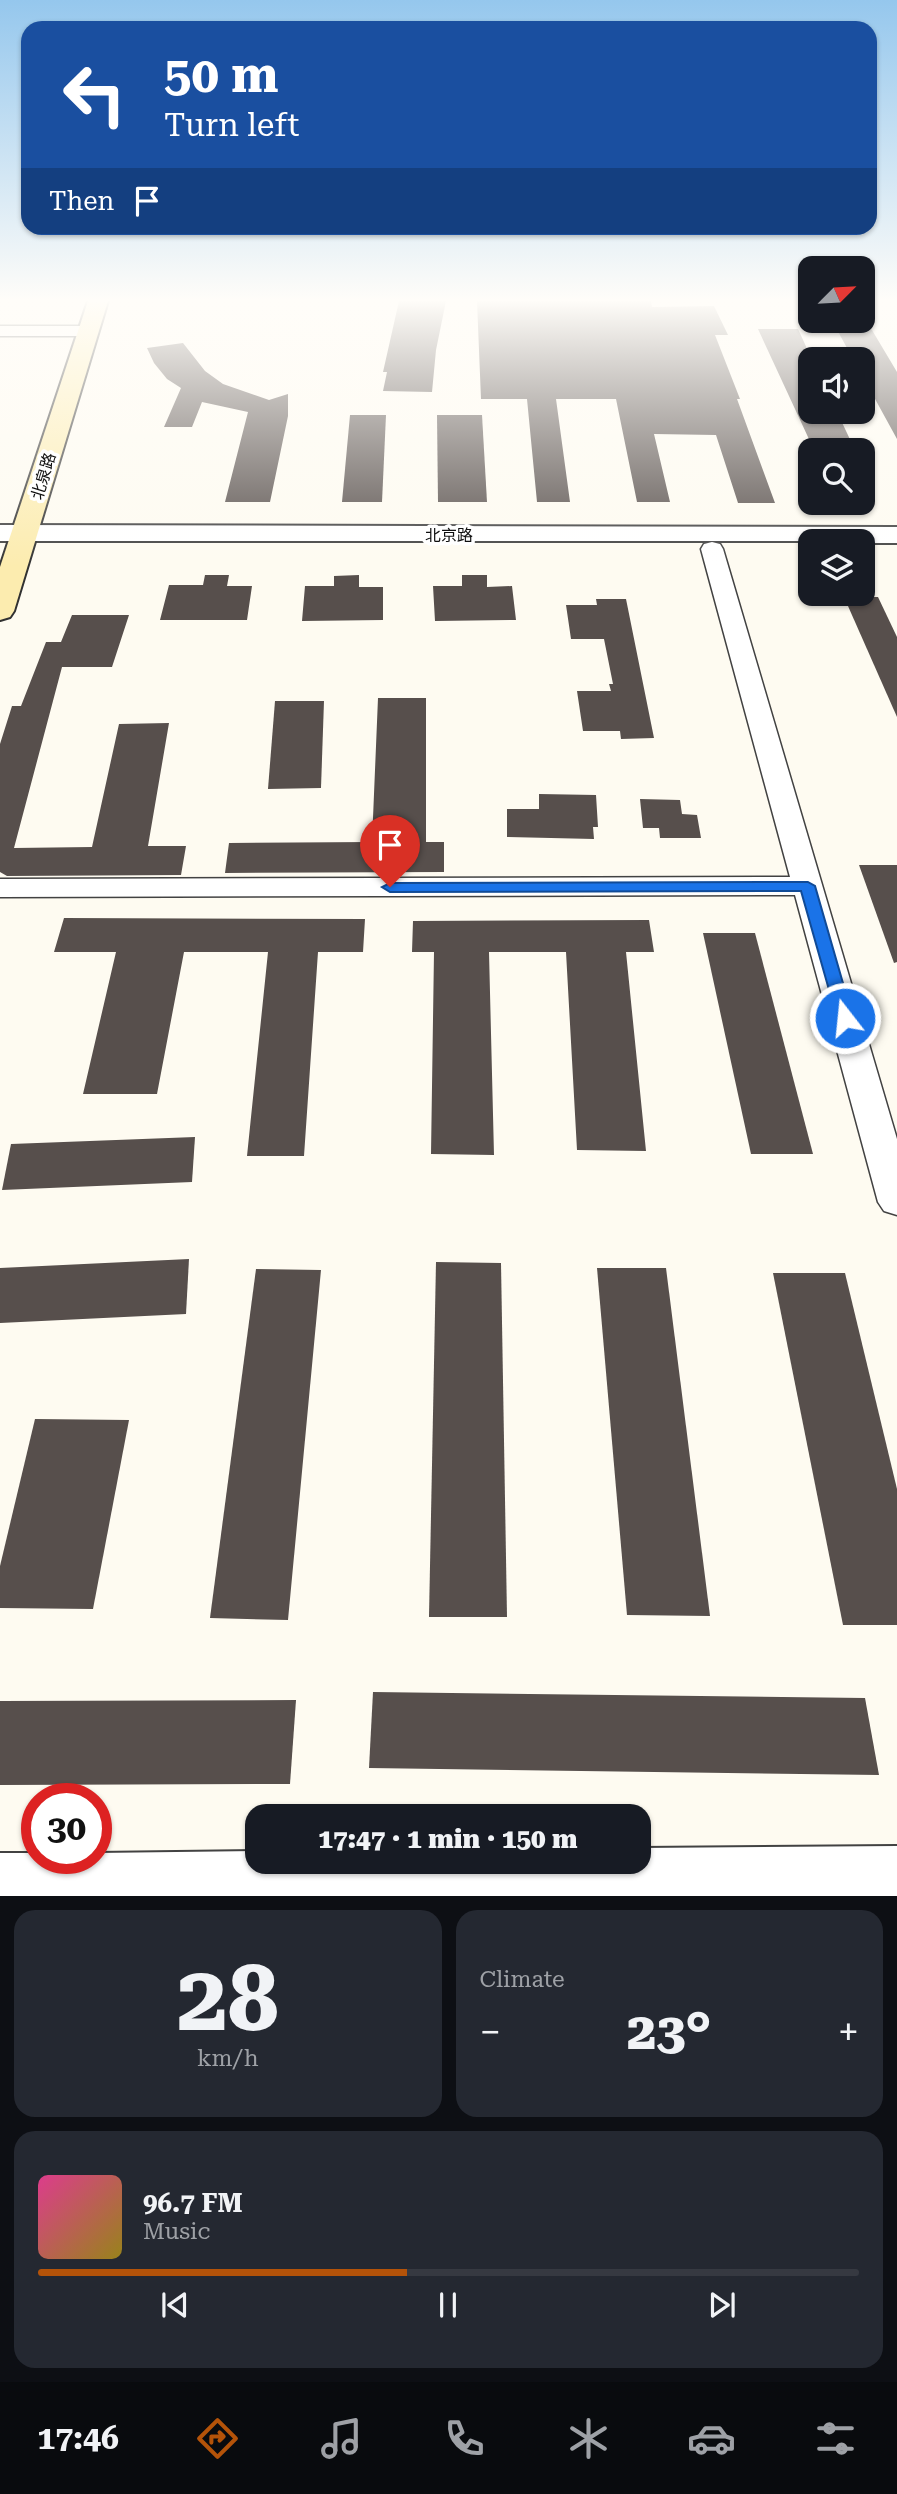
<!DOCTYPE html>
<html lang="en">
<head>
<meta charset="utf-8">
<style>
	body { margin:0; font-family:"Roboto Serif","Noto Sans SC",serif; background:#242831; color:#f1f3f6; height:100vh; display:flex; flex-direction:column; font-size:26px; white-space:nowrap }
	* { box-sizing:border-box; margin:0 }
	p { font-size:23px; color:#9ea1a6 }
	.icon { flex:none; width:38px; height:38px; fill:none; stroke:currentColor; stroke-width:2; stroke-linecap:round; stroke-linejoin:round }
	.map { position:relative; height:1896px; overflow:hidden }
	.panel { display:flex; flex-direction:column; gap:14px; padding:14px; background:#0d0f14; flex:1 }
	.panel>* { flex:none }
	.banner { position:absolute; left:21px; top:21px; width:856px; height:214px; border-radius:21px; box-shadow:0 2px 5px #0004; background:#1a4fa0; color:#fff; overflow:hidden }
	.needle { width:46px; rotate:66deg }
	.tools { position:absolute; left:798px; top:256px; display:grid; gap:14px }
	.tools a { display:grid; place-items:center; width:77px; height:77px; border-radius:14px; background:#171b24; box-shadow:0 2px 5px #0004; font-size:35px }
	.speed { position:absolute; left:21px; top:1783px; display:flex; gap:14px; font-size:35px; font-weight:700; text-align:center }
	.speed>* { display:grid; place-content:center; width:91px; height:91px; border-radius:50%; background:#171b24; box-shadow:0 2px 5px #0004; line-height:1 }
	.speed .limit { border:10px solid #d22; background:#fff; color:#111 }
	.pin { position:absolute; display:grid; place-items:center; width:60px; height:60px; color:#fff; margin:-72px -30px; border-radius:50% 50% 50% 0; rotate:-45deg; box-shadow:0 0 7px #0007 }
	.pin .icon { rotate:45deg }
	.me { position:absolute; width:77px; margin:-38px; rotate:344deg; stroke-linejoin:round; filter:drop-shadow(0 0 5px #0008) }
	.turn { display:flex; align-items:center; gap:24px; height:147px; padding:0 28px; font-size:32px }
	.turn .icon { width:91px; height:91px; stroke-width:2.5 }
	.turn b { display:block; font-size:49px; line-height:60px }
	.then { display:flex; align-items:center; height:66px; padding:0 28px; background:#0003; gap:14px; font-size:26px }
	.big { font-size:52px; font-weight:800; line-height:1.1 }
	.panel .tile { flex:1; display:flex; flex-direction:column; justify-content:center; gap:10px; min-width:0; padding:0 24px; border-radius:21px; background:#242831 }
	.panel .dial { align-items:center; gap:0 }
	.dial b { font-size:91px; line-height:1 }
	.song { display:flex; align-items:center; gap:21px }
	.cover { width:84px; height:84px; border-radius:10px; background:linear-gradient(135deg,hsl(330 70% 55%),hsl(50 70% 35%)) }
	.played { height:7px; border-radius:4px; background:linear-gradient(90deg,#b45309 45%,#363941 45%) }
	.keys { display:flex; justify-content:space-around; direction:ltr }
	.heat { display:flex; justify-content:space-between; align-items:center; font-size:38px; direction:ltr }
	.panel .tiles { flex:1; display:grid; gap:14px; grid-template-columns:1fr 1fr }
	.tile:last-child { grid-column:span 2 }
	.trip { position:absolute; left:245px; top:1804px; width:406px; height:70px; border-radius:21px; background:#171b24; box-shadow:0 2px 5px #0004; font-weight:800; line-height:70px; text-align:center }
	.tab-bar { display:flex; height:112px; justify-content:space-around; align-items:center; background:#090b0e; color:#9ea1a6 }
	.tab-bar .icon { width:49px; height:49px }
	.tab-bar .on { color:#b45309 }
	.tab-bar b { font-size:32px; color:#f1f3f6 }
	.map>svg:first-child { display:block }
	.building { fill:#574f4c }
	.lines { fill:none; stroke-linecap:round; stroke-linejoin:round }
	.minor-casing { stroke:#424242; stroke-width:3 }
	.tertiary-casing { stroke:#424242; stroke-width:4 }
	.secondary-casing { stroke:#313131; stroke-width:4 }
	.minor { fill:#fff; fill-rule:evenodd }
	.tertiary { fill:#fff; fill-rule:evenodd }
	.secondary { fill:#fcecaf; fill-rule:evenodd }
	.route { fill:#1a73e8; stroke:#114b97; stroke-width:2 }
	.labels { text-anchor:middle; stroke-width:7; stroke-linejoin:round; paint-order:stroke }
	.far-street-label { font-size:16px; fill:#0f0f0f; stroke:#fff }
</style>
</head>
<body>
<div class="map">
<svg width="897" height="1896" viewBox="0 0 897 1896">
	<rect width="100%" height="100%" fill="#fefbf1"/>
	<g class="building">
		<path d="M 399,301 L 446,301 L 436,350 L 432,392 L 383,391 L 387,372 L 383,372 Z"/>
		<path d="M 477,301 L 651,301 L 652,307 L 714,306 L 728,335 L 715,335 L 740,399 L 737,399 L 775,503 L 738,503 L 716,435 L 654,434 L 670,502 L 637,502 L 616,399 L 556,399 L 570,502 L 537,502 L 527,399 L 481,399 Z"/>
		<path d="M 863,315 L 897,372 L 897,439 L 863,377 L 863,359 L 853,359 L 835,326 L 863,326 Z"/>
		<path d="M 758,329 L 798,329 L 810,355 L 810,414 L 838,414 L 855,450 L 814,450 Z"/>
		<path d="M 183,343 L 205,371 L 223,384 L 269,400 L 288,394 L 288,416 L 270,502 L 225,502 L 248,412 L 202,402 L 192,427 L 164,427 L 181,388 L 167,379 L 154,363 L 147,348 Z"/>
		<path d="M 350,415 L 386,415 L 382,502 L 342,502 Z"/>
		<path d="M 437,415 L 482,415 L 487,502 L 438,502 Z"/>
		<path d="M 205,575 L 229,575 L 227,586 L 252,586 L 247,620 L 160,620 L 169,585 L 203,585 Z"/>
		<path d="M 359,575 L 359,587 L 383,587 L 383,620 L 302,621 L 305,586 L 334,586 L 334,576 Z"/>
		<path d="M 462,575 L 487,575 L 487,587 L 512,586 L 516,620 L 435,621 L 433,586 L 462,586 Z"/>
		<path d="M 844,597 L 878,597 L 897,637 L 897,717 Z"/>
		<path d="M 596,599 L 626,599 L 654,738 L 621,739 L 620,731 L 583,731 L 577,691 L 611,691 L 609,684 L 613,684 L 604,639 L 571,639 L 566,605 L 597,605 Z"/>
		<path d="M 72,615 L 129,615 L 112,667 L 62,667 L 14,848 L 92,847 L 119,724 L 169,723 L 148,846 L 186,846 L 181,875 L 7,876 L 0,872 L 0,744 L 12,706 L 21,706 L 46,642 L 61,642 Z"/>
		<path d="M 378,698 L 426,698 L 426,842 L 444,842 L 444,872 L 225,873 L 229,843 L 372,842 Z"/>
		<path d="M 275,701 L 324,701 L 321,788 L 268,789 Z"/>
		<path d="M 539,794 L 596,795 L 598,827 L 593,827 L 594,839 L 507,837 L 507,809 L 539,809 Z"/>
		<path d="M 640,799 L 680,800 L 682,814 L 697,815 L 701,838 L 660,838 L 659,828 L 643,828 Z"/>
		<path d="M 859,865 L 897,865 L 897,962 L 894,963 Z"/>
		<path d="M 64,918 L 365,919 L 363,952 L 318,952 L 304,1156 L 247,1156 L 268,952 L 184,952 L 157,1094 L 83,1094 L 116,952 L 54,952 Z"/>
		<path d="M 649,920 L 654,952 L 626,952 L 646,1151 L 577,1150 L 566,952 L 489,952 L 494,1155 L 431,1154 L 434,952 L 412,952 L 413,921 Z"/>
		<path d="M 703,933 L 755,933 L 813,1154 L 751,1154 Z"/>
		<path d="M 195,1137 L 192,1182 L 2,1190 L 11,1144 Z"/>
		<path d="M 189,1259 L 186,1314 L 0,1323 L 0,1268 Z"/>
		<path d="M 436,1262 L 501,1263 L 507,1617 L 429,1617 Z"/>
		<path d="M 597,1268 L 666,1268 L 710,1616 L 627,1615 Z"/>
		<path d="M 256,1269 L 321,1270 L 288,1620 L 210,1618 Z"/>
		<path d="M 773,1273 L 845,1273 L 897,1489 L 897,1625 L 843,1625 Z"/>
		<path d="M 35,1419 L 129,1420 L 93,1609 L 0,1608 L 0,1566 Z"/>
		<path d="M 373,1692 L 865,1698 L 879,1775 L 369,1768 Z"/>
		<path d="M 296,1700 L 290,1784 L 0,1785 L 0,1701 Z"/>
	</g>
	<g class="lines">
		<defs>
			<g id="minor">
				<path d="M 0,326 L 89,326 L 98,331 L 89,336 L 0,336 Z"/>
				<path d="M 712,542 L 720,544 L 723,549 L 897,1139 L 897,1215 L 884,1211 L 878,1202 L 795,895 L 0,897 L 0,879 L 790,877 L 701,549 L 704,544 Z"/>
			</g>
			<g id="tertiary">
				<path d="M 0,525 L 897,527 L 897,543 L 863,543 L 863,541 L 0,541 Z"/>
				<path d="M 897,1846 L 897,1896 L 0,1896 L 0,1853 L 37,1853 L 37,1858 L 96,1858 L 96,1853 L 257,1851 L 257,1862 L 639,1862 L 639,1848 Z"/>
			</g>
			<path id="secondary" d="M 88,301 L 108,301 L 14,611 L 10,617 L 0,620 L 0,567 Z"/>
		</defs>
		<use href="#minor" class="minor-casing"/>
		<use href="#tertiary" class="tertiary-casing"/>
		<use href="#secondary" class="secondary-casing"/>
		<use href="#minor" class="minor"/>
		<use href="#tertiary" class="tertiary"/>
		<use href="#secondary" class="secondary"/>
	</g>
	<linearGradient id="sky" x2="0" y2="1"><stop stop-color="#95c7ed"/><stop offset="0.53" stop-color="#fffdf9"/><stop offset="1" stop-color="#fffdf9" stop-opacity="0"/></linearGradient>
	<rect width="897" height="567" fill="url(#sky)"/>
	<path class="route" d="M 808,882 L 815,886 L 853,1018 L 851,1022 L 839,1022 L 837,1018 L 801,891 L 390,892 L 382,887 L 390,883 Z"/>
	<g class="labels">
		<g class="far-street-label">
			<text transform="translate(43 476) rotate(-73)" y="6">北泉路</text>
			<text x="449" y="541">北京路</text>
		</g>
	</g>
</svg>
<div class="tools">
<a><svg class="needle" viewBox="-14 -14 28 28"><path d="M0-13l5 13h-10z" fill="#e53935"/><path d="M0 13l5-13h-10z" fill="#9ea1a6"/></svg></a>
<a><svg class="icon" aria-label="sound" viewBox="0 0 24 24"><path d="M4 9h4l5-4v14l-5-4H4zM17 9q2 3 0 6"/></svg></a>
<a><svg class="icon" aria-label="search" viewBox="0 0 24 24"><circle cx="10" cy="10" r="6"/><path d="M15 15l6 6"/></svg></a>
<a><svg class="icon" aria-label="layers" viewBox="0 0 24 24"><path d="M12 4l9 5-9 5-9-5zM3 14l9 5 9-5"/></svg></a>
</div>
<div class="speed"><div class="limit">30</div></div>
<div class="pin" style="left:390px;top:887px;background:#d93025"><svg class="icon" aria-label="arrive" viewBox="0 0 24 24"><path d="M6 21V4h12l-3 4 3 4H6"/></svg></div>
<svg class="me" style="left:845px;top:1018px" viewBox="-20 -20 40 40"><circle r="17" fill="#1a73e8" stroke="#fff" stroke-width="3"/><path d="M0-11L8 9 0 5-8 9z" fill="#fff"/></svg>
<div class="trip">17:47 · 1 min · 150 m</div>
<div class="banner">
<div class="turn"><svg class="icon" aria-label="left" viewBox="0 0 24 24"><path d="M17 20v-9H6M10 6l-5 5 5 5"/></svg><div><b>50 m</b>Turn left</div></div>
<div class="then">Then<svg class="icon" aria-label="arrive" viewBox="0 0 24 24"><path d="M6 21V4h12l-3 4 3 4H6"/></svg></div>
</div>
</div>
<section class="panel">
<div class="tiles">
<div class="tile dial"><b>28</b><p>km/h</p></div>
<div class="tile"><p>Climate</p>
<div class="heat"><a>−</a><b class="big">23°</b><a>+</a></div>
</div>
<div class="tile">
<div class="song"><i class="cover"></i><div><b>96.7 FM</b><p>Music</p></div></div>
<div class="played"></div>
<div class="keys"><svg class="icon" aria-label="previous" viewBox="0 0 24 24"><path d="M18 5L8 12l10 7zM5 5v14"/></svg><svg class="icon" aria-label="pause" viewBox="0 0 24 24"><path d="M8 5v14M16 5v14"/></svg><svg class="icon" aria-label="next" viewBox="0 0 24 24"><path d="M6 5l10 7-10 7zM19 5v14"/></svg></div>
</div>
</div>
</section>
<nav class="tab-bar">
<b>17:46</b>
<svg class="icon on" aria-label="directions" viewBox="0 0 24 24"><path d="M12 3l9 9-9 9-9-9zM9 14v-3h6M13 9l2 2-2 2"/></svg>
<svg class="icon" aria-label="music" viewBox="0 0 24 24"><path d="M9 18V5l10-2v13"/><circle cx="6" cy="18" r="3"/><circle cx="16" cy="16" r="3"/></svg>
<svg class="icon" aria-label="phone" viewBox="0 0 24 24"><path d="M5 4h4l2 5-3 2q2 4 5 5l2-3 5 2v4C11 20 4 13 5 4z"/></svg>
<svg class="icon" aria-label="climate" viewBox="0 0 24 24"><path d="M12 3v18M4 7l16 10M4 17L20 7"/></svg>
<svg class="icon" aria-label="car" viewBox="0 0 24 24"><path d="M5 17H2v-5l4-1 3-4h7l3 4 3 1v5h-3M9 17h6M6 11h13"/><circle cx="7" cy="17" r="2"/><circle cx="17" cy="17" r="2"/></svg>
<svg class="icon" aria-label="filters" viewBox="0 0 24 24"><path d="M4 7h16M4 17h16"/><circle cx="9" cy="7" r="2"/><circle cx="15" cy="17" r="2"/></svg>
</nav>
</body>
</html>
